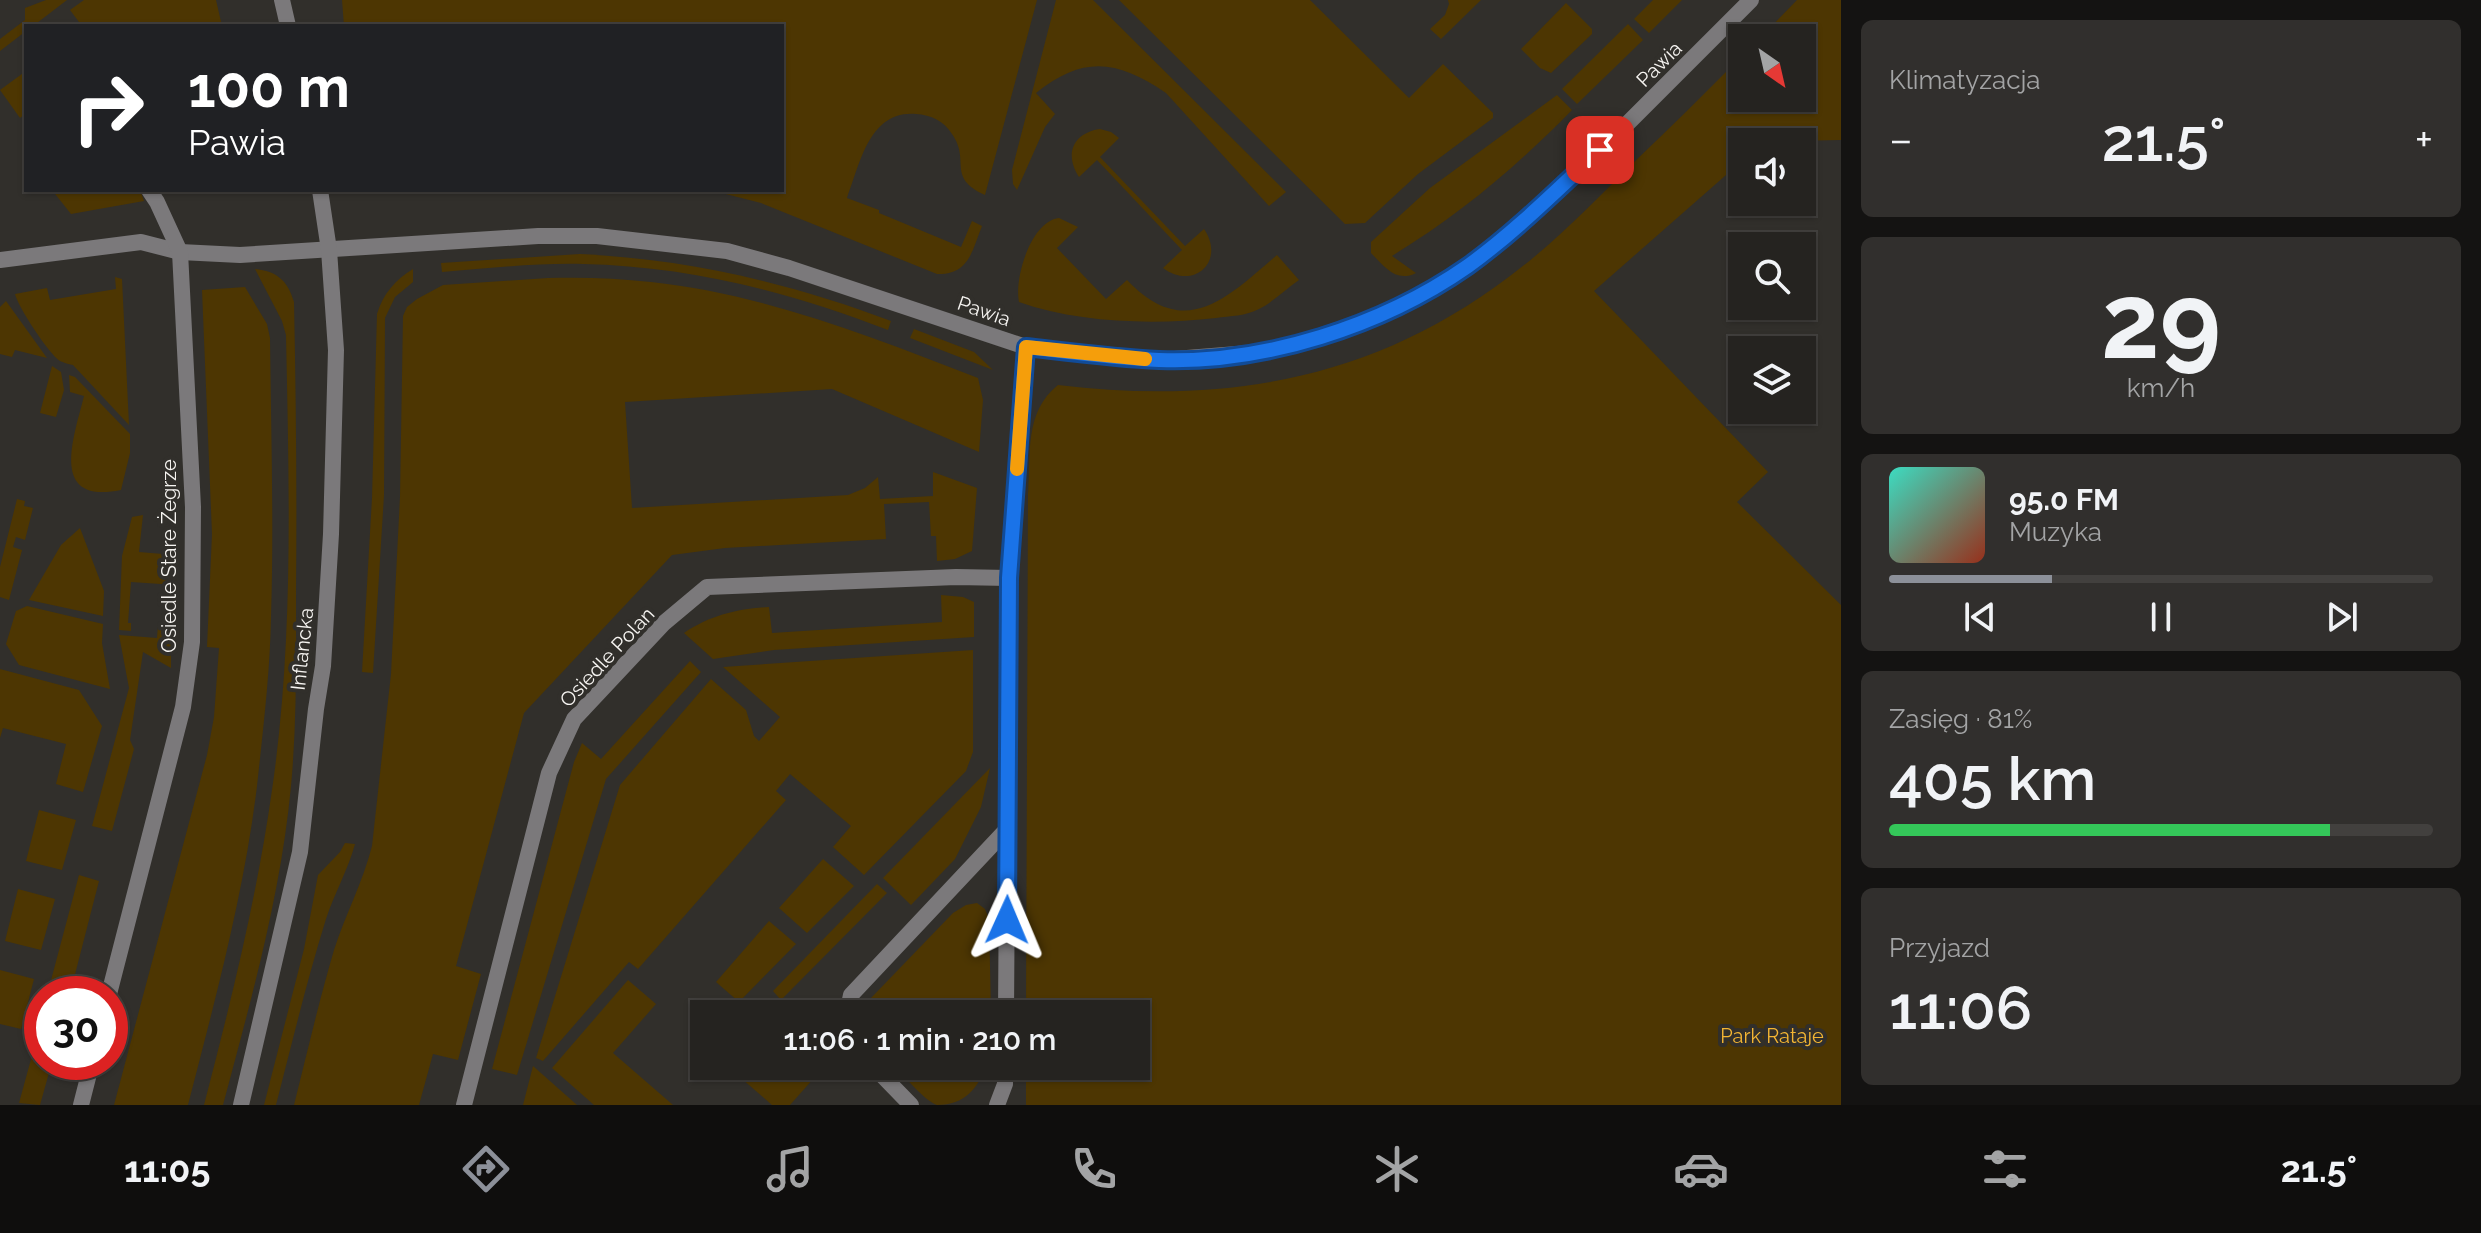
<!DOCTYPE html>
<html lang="pl">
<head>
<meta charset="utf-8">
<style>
	body { margin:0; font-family:Raleway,sans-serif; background:#312f2d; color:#f1f3f6; height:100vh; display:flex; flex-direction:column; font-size:30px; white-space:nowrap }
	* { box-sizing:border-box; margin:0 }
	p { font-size:26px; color:#a3a4a5 }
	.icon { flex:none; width:44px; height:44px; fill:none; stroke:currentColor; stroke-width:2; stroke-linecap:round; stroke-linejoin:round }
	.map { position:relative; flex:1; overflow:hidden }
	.side { display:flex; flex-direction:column; gap:20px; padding:20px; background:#141312; width:640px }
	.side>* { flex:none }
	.banner { position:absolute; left:24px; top:24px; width:760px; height:168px; border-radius:0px; box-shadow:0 2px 6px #0004,0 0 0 2px #42403e; background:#202124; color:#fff; overflow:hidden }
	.needle { width:52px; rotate:146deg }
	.tools { position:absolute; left:1728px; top:24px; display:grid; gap:16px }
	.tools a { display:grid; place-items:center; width:88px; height:88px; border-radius:0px; background:#252320; box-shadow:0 2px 6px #0004,0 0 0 2px #42403e; font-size:40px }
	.speed { position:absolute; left:24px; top:976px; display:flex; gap:16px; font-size:40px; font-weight:700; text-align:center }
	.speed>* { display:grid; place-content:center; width:104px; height:104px; border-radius:50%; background:#252320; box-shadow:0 2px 6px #0004,0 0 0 2px #42403e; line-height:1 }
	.speed .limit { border:12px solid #d22; background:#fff; color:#111 }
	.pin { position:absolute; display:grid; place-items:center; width:68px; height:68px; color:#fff; margin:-34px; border-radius:16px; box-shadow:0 4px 12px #0006 }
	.me { position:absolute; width:88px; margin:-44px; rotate:1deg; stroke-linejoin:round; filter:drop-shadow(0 0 6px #0008) }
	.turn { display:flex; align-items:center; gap:28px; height:168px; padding:0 32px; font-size:36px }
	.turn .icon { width:104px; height:104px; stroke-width:2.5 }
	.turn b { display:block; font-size:56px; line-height:68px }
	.big { font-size:60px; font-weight:600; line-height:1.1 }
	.side .card { flex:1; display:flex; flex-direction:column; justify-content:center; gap:12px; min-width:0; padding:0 28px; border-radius:12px; background:#312f2d }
	.side .dial { align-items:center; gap:0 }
	.dial b { font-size:104px; line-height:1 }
	.song { display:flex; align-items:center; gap:24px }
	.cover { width:96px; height:96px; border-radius:12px; background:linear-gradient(135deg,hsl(170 70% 55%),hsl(10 70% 35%)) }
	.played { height:8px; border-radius:4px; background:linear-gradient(90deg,#8c9099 30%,#42403e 30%) }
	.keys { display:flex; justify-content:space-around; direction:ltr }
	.heat { display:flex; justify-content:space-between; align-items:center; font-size:44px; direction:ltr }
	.charge { height:12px; border-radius:6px; background:linear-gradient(90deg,#34c759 81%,#42403e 0) }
	.trip { position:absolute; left:690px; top:1000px; width:460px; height:80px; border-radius:0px; background:#252320; box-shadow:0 2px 6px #0004,0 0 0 2px #42403e; font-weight:600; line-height:80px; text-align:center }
	.dock { display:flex; height:128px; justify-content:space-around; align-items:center; background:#0f0e0d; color:#a3a4a5 }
	.dock .icon { width:56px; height:56px }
	.dock .current { color:#8c9099 }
	.dock b { font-size:36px; color:#f1f3f6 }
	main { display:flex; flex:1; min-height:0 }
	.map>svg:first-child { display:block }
	.green { fill:#4d3602 }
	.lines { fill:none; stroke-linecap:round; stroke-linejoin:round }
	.minor { stroke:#7b797b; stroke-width:16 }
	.tertiary { stroke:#7b797b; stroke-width:16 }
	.route-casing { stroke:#114b97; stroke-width:20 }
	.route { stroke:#1a73e8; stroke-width:14 }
	.slow { stroke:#f59e0b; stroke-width:14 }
	.labels { text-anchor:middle; stroke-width:8; stroke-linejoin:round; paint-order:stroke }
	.street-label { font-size:20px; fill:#f6f4f1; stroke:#312f2b }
	.park-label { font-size:20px; fill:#f3b533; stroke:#312f2b }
</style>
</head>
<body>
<main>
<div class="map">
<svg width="1841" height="1105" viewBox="0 0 1841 1105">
	<rect width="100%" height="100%" fill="#312f2b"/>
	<g class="green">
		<path d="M 46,0 L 67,0 L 33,26 L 26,26 L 26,31 L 0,51 L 0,39 L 25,20 L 25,8 Z"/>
		<path d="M 84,0 L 216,0 L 222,26 L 82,26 L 70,10 Z"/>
		<path d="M 342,0 L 1037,0 L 985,195 C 946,177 971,161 952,134 C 944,121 931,115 916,114 C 869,110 860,164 847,198 L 879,210 L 879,213 L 961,247 L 972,221 L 982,226 C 972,251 969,275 937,274 L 761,203 L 710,190 L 782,190 L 782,26 L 344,26 Z"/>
		<path d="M 1056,0 L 1093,0 L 1286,192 L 1269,206 L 1166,93 C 1117,60 1084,55 1036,93 L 1055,114 L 1045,127 L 1017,190 L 1013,184 L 1012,170 Z"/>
		<path d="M 1119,0 L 1310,0 L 1409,98 L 1443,64 L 1493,113 L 1493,118 L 1418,174 L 1365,223 L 1345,224 Z"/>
		<path d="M 1448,0 L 1481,0 L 1441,39 L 1430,29 L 1445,15 L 1449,4 Z"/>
		<path d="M 1653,0 L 1682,0 L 1649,33 L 1634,19 Z"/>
		<path d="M 1797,0 L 1841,0 L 1841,140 L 1742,142 L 1742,161 L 1594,291 L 1768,472 L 1737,502 L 1841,605 L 1841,1105 L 1026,1105 L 1026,1066 L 1136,1066 L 1136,1014 L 1026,1014 L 1028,494 C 1031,454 1024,412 1058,385 C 1225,405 1373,380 1510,276 C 1553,244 1592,204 1630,166 C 1668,130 1705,93 1742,56 L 1742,98 L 1802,98 L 1802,38 L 1760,38 Z"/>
		<path d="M 1566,3 L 1592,29 L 1592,34 L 1551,73 L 1540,68 L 1521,49 Z"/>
		<path d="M 1628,24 L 1643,40 L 1577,104 L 1562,89 Z"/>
		<path d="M 26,71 L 26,113 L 20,118 L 0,90 Z"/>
		<path d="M 1557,95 L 1572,110 C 1515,168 1462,213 1392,256 L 1416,273 C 1396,283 1385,267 1371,253 L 1371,242 L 1430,188 Z"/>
		<path d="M 1100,129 L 1111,132 L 1119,138 L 1100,157 L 1185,246 L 1204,229 C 1226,261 1194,291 1163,268 L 1182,250 L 1097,160 L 1079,177 C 1064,154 1073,133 1100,129 Z"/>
		<path d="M 52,190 L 140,190 L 144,201 L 71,214 Z"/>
		<path d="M 1059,218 L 1078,227 L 1057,248 L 1106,299 L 1127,280 C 1185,341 1226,299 1277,255 L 1299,280 C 1286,289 1273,302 1259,309 C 1246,316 1230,316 1216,318 C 1154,325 1078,323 1019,302 C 1014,278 1031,221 1059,218 Z"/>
		<path d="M 580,254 C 687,259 791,283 891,321 L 888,330 C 791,292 687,266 583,264 C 536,263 489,268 442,272 L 441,263 Z"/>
		<path d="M 255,269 C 277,271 288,281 294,302 C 296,399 297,496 296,592 C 296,657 297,722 291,786 C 281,894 251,1000 223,1105 L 204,1105 C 231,1001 257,897 272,790 C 294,640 289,486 286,335 L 282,321 Z"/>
		<path d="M 413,269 L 413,282 L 395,297 L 385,318 L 384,495 L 373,673 L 362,672 L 372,498 L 377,314 C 383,294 395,280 413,269 Z"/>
		<path d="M 115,277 L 122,279 L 129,425 L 73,365 C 71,365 62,362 60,361 C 49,354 18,307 15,294 L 47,288 L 50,300 L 116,289 Z"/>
		<path d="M 548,278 C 582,277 617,278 651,282 C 764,294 872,337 978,378 L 983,400 L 979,452 L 832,389 L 625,402 L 632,508 L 848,495 L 865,488 L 878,477 L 880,499 L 933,496 L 933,472 L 977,488 L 972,551 L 955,559 L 937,561 L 936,536 L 931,536 L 929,502 L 884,504 L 886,539 L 725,548 L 672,555 L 524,713 L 456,966 L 481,974 L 458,1060 L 433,1054 L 419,1105 L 294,1105 C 307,1053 319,1001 334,950 C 345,915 363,882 372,846 L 391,674 L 400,497 L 403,316 L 407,307 L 417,299 L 443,285 Z"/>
		<path d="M 245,287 L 267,324 L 270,338 C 271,431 274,524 271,617 C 270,673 263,730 257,786 C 244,894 215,1000 188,1105 L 114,1105 L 207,755 L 214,717 L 219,648 L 207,647 L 212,534 L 202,290 Z"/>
		<path d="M 6,301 L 47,358 L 15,350 L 12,357 L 0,354 L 0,307 Z"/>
		<path d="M 914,329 L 974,352 L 993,370 L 910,338 Z"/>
		<path d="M 52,366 L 61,372 L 64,390 L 56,417 L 40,413 Z"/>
		<path d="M 69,375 L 75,377 L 130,434 L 130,453 L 121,490 C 48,505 74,437 84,396 L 70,392 Z"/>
		<path d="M 17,499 L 25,501 L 24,506 L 33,508 L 25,540 L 16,537 L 13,547 L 22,550 L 9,600 L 0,597 L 0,567 Z"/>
		<path d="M 143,515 L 139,552 L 163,554 L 163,546 L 177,548 L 176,585 L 131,582 L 128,623 L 131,623 L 131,631 L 119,630 L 122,556 L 132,517 Z"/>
		<path d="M 80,528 L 104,591 L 103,616 L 29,600 L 61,545 Z"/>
		<path d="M 941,595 L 963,597 L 974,602 L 974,637 L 774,650 L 713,659 L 684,633 C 711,615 737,609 769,607 L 772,633 L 942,622 Z"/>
		<path d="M 27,606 L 103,624 L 102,643 L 110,689 L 19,665 L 6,644 L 16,611 Z"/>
		<path d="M 158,625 L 171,627 L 171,668 L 143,652 L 130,740 L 134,749 L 112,831 L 92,826 L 129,688 L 119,635 L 157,638 Z"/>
		<path d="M 973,650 L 973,752 L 966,771 L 864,875 L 833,847 L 851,826 L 790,774 L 776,791 L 786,800 L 638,969 L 629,962 L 543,1061 L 536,1058 L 620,785 L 711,679 L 746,710 L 754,736 L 759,741 L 780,717 L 723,667 Z"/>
		<path d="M 690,661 L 701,672 L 606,779 L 517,1075 L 492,1069 L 574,762 L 582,743 L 601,759 Z"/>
		<path d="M 0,669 L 79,690 L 102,726 L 83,792 L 56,784 L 66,744 L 3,728 L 0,738 Z"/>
		<path d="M 990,768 L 981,807 L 955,859 L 911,905 L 883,878 Z"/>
		<path d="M 39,810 L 76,820 L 62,870 L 26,861 Z"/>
		<path d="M 345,843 L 355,844 C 348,870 334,894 326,919 C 307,980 292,1043 276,1105 L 264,1105 L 304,949 L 318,875 L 340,852 Z"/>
		<path d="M 823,859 L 854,886 L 807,933 L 779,908 Z"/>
		<path d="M 79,875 L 99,881 L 71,990 L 50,984 Z"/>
		<path d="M 877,884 L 887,893 L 781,1000 L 773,991 Z"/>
		<path d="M 18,889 L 55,899 L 41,950 L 5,941 Z"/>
		<path d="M 977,903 L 985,909 L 989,919 L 991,1014 L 866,1014 L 871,998 L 953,913 L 966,905 Z"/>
		<path d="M 769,921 L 796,944 L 739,1002 L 716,982 Z"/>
		<path d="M 0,970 L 34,979 L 21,1029 L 0,1024 Z"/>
		<path d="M 628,980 L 656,1004 L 613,1053 L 673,1105 L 594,1105 L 552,1068 Z"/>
		<path d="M 36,1041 L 42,1043 L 42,1062 L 52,1062 L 40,1105 L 19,1103 Z"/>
		<path d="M 533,1066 L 577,1105 L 523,1105 Z"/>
		<path d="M 727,1066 L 813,1066 L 814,1078 L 790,1105 L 772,1105 Z"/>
		<path d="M 895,1066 L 986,1066 C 978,1088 965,1105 937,1105 C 925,1101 904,1076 895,1066 Z"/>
	</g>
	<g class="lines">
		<g class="minor">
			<path d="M 0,260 L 141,242 L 180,252 L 240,255 L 538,236 L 597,236 L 727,251 L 789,268 L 1026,347 L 1162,360 L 1262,352 L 1303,342 L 1356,325 L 1424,294 L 1468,265 L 1515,229 L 1621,130 L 1751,0"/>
			<path d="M 109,994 L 183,707 L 192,642 L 193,507 L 180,252 L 157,202 L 149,190"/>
			<path d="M 847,1014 L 851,995 L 1009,827"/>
			<path d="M 1006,1014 L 1009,578 L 1026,347"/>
			<path d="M 873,1066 L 911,1105"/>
			<path d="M 81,1105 L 92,1062"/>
			<path d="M 464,1105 L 549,773 L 574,719 L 664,623 L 707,587 L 956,577 L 1009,578"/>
			<path d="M 997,1105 L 1005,1084 L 1005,1066"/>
		</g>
		<g class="tertiary">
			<path d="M 282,0 L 288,26"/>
			<path d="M 241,1105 L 300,852 L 316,709 L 323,666 L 331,534 L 336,350 L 329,250 L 320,190"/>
		</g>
	</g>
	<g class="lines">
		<defs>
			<path id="route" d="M 1007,920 L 1009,578 L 1026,347 C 1070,352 1114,358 1159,360 C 1264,364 1382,326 1468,266 C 1515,232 1557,190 1600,150"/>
		</defs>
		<use href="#route" class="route-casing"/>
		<use href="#route" class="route"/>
		<path class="slow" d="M 1017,469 L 1026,347 L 1145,359"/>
	</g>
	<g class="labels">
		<g class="street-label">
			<text transform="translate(1659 64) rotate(-45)" y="7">Pawia</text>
			<text transform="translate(984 311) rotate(19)" y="7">Pawia</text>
			<text transform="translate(169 556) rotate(-90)" y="7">Osiedle Stare Żegrze</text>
			<text transform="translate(302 649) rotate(-84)" y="7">Inflancka</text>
			<text transform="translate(607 657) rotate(-47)" y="7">Osiedle Polan</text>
		</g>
		<g class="park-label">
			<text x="1772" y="1043">Park Rataje</text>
		</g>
	</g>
</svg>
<div class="tools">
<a><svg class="needle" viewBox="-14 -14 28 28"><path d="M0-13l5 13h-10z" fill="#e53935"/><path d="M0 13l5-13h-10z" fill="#a3a4a5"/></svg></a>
<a><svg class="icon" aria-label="sound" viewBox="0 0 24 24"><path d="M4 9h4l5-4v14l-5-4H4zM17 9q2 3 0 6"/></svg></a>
<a><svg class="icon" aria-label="search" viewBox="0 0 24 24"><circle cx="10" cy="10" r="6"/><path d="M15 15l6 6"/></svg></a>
<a><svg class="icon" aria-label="layers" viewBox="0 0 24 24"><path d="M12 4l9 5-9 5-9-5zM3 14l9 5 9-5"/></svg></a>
</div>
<div class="speed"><div class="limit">30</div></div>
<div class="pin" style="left:1600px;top:150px;background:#d93025"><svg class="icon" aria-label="arrive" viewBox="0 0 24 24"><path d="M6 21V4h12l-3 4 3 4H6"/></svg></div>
<svg class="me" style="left:1007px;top:920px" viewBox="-20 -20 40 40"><path d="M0-17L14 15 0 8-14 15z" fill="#1a73e8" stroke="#fff" stroke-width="4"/></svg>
<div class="trip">11:06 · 1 min · 210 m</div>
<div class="banner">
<div class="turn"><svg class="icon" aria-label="right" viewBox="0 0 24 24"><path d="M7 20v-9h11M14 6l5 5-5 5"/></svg><div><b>100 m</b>Pawia</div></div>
</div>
</div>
<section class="side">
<div class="card"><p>Klimatyzacja</p>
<div class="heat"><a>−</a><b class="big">21.5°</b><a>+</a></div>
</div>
<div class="card dial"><b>29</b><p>km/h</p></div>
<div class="card">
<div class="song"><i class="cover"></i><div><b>95.0 FM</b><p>Muzyka</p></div></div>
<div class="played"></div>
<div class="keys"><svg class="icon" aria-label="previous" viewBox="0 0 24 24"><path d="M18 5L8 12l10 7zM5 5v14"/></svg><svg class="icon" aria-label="pause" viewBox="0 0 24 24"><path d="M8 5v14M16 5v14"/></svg><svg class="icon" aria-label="next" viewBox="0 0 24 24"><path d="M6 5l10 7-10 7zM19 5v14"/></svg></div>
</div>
<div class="card"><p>Zasięg · 81%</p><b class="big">405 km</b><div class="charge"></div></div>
<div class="card"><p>Przyjazd</p><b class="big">11:06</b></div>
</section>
</main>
<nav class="dock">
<b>11:05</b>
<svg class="icon current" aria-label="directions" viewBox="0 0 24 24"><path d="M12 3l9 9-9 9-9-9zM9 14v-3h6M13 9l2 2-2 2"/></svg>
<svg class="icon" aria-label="music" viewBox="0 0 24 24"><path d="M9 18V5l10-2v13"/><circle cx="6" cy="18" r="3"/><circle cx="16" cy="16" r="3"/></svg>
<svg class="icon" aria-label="phone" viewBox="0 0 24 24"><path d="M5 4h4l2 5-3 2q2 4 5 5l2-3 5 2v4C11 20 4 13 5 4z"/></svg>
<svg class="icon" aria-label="climate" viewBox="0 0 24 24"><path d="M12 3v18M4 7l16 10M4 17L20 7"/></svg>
<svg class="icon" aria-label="car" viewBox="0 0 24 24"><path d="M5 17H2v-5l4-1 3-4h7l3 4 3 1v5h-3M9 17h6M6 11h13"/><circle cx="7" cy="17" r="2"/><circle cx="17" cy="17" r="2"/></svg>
<svg class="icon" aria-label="filters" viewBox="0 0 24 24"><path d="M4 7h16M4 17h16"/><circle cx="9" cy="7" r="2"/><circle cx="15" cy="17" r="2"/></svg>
<b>21.5°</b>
</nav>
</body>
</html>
